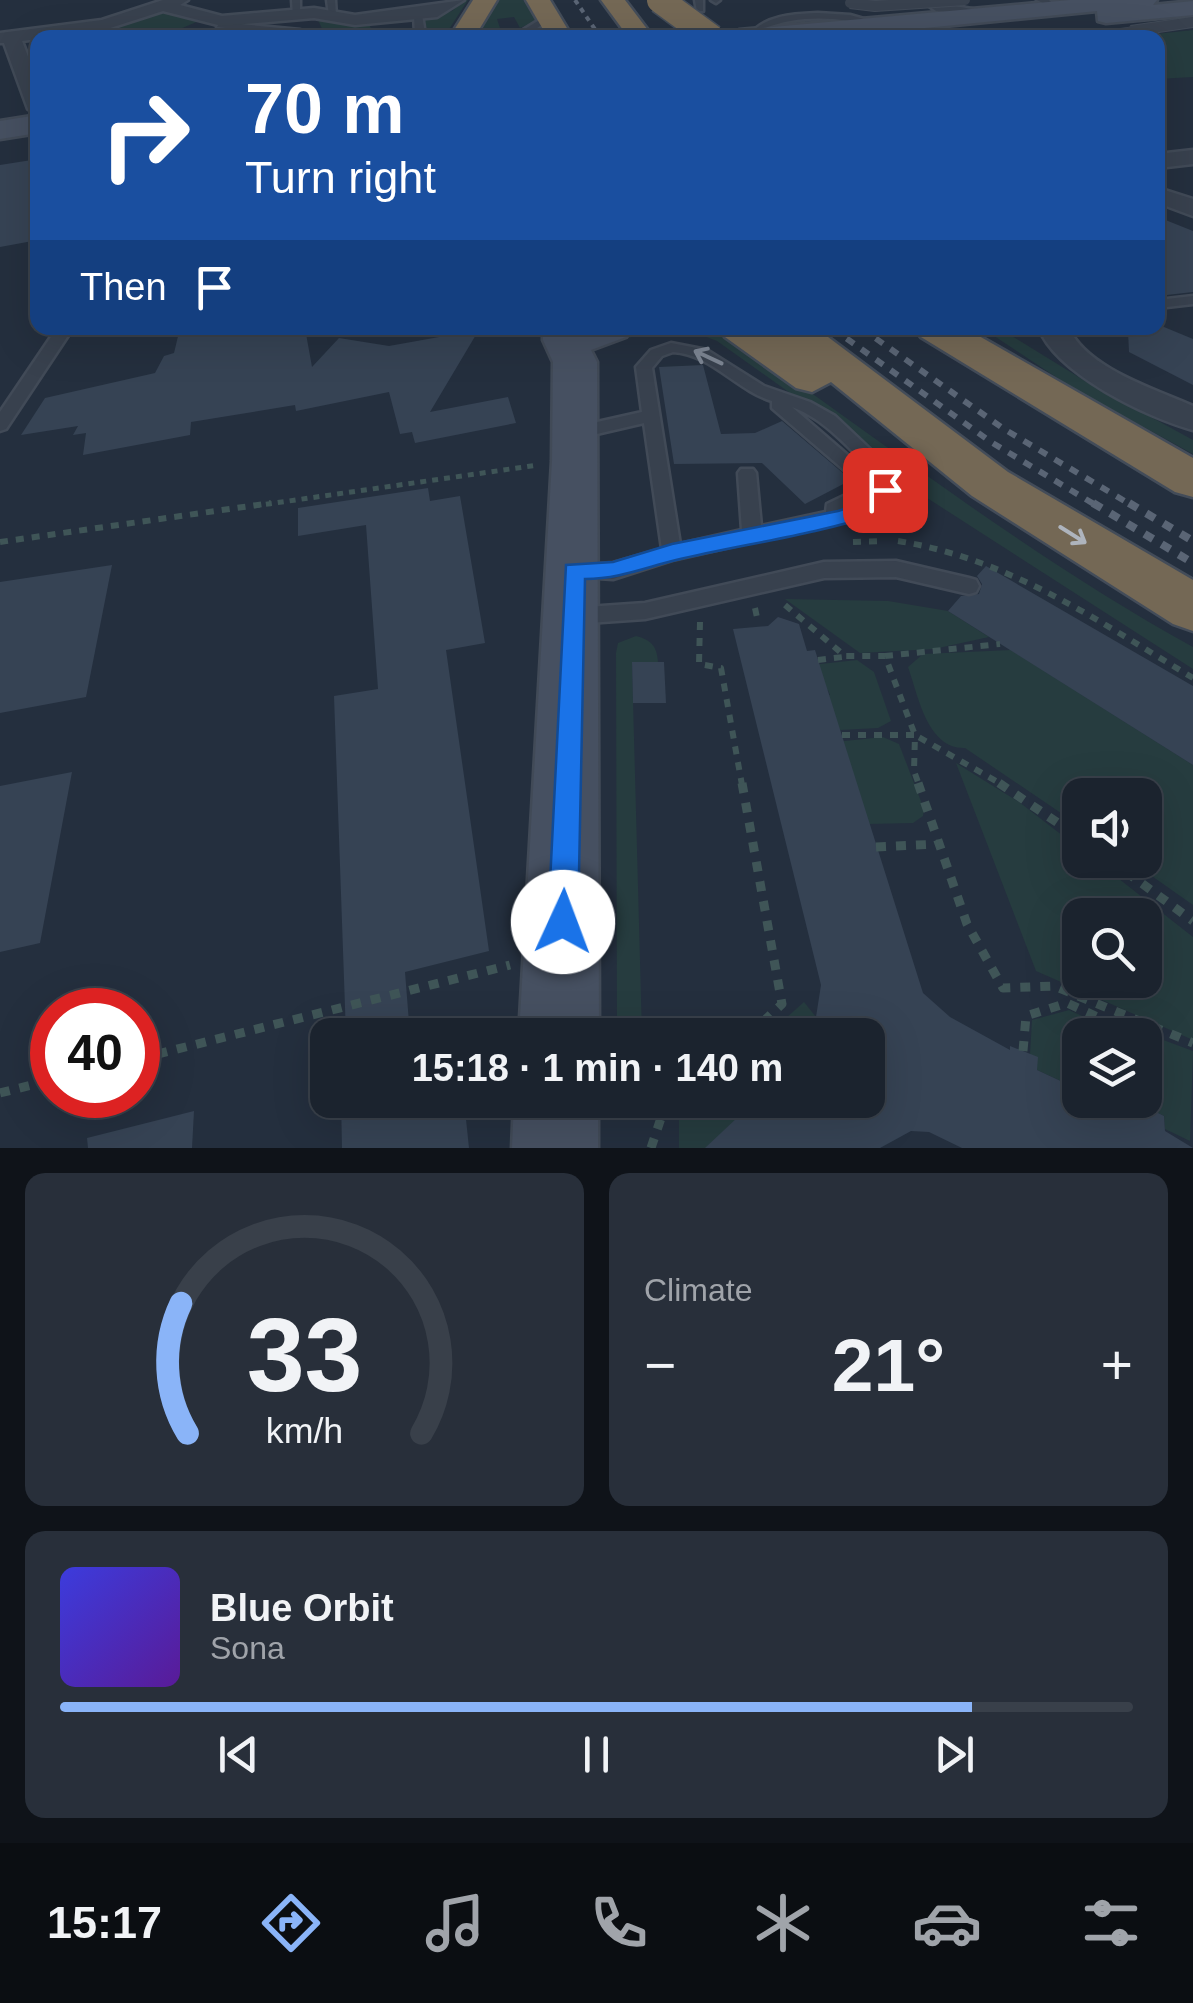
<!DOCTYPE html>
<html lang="en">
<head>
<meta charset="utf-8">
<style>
	body { margin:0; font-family:Helvetica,sans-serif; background:#282f3a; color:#f1f3f6; height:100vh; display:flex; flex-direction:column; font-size:38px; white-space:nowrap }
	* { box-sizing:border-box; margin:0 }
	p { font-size:32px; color:#a0a4aa }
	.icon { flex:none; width:55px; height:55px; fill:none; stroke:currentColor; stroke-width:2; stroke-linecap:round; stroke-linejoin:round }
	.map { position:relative; height:1148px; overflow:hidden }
	.details { display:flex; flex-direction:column; gap:25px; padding:25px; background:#0f1319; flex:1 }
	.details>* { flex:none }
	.hud { position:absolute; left:30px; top:30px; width:1135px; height:305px; border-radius:20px; box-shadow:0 10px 40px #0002,0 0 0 2px #39404a; background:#1a4fa0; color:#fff; overflow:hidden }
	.buttons { position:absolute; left:1062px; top:778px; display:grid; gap:20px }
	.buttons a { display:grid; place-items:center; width:100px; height:100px; border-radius:20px; background:#1b232e; box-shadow:0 10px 40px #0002,0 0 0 2px #39404a; font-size:50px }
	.speed { position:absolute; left:30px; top:988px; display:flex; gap:20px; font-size:50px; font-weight:700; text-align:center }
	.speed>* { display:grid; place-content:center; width:130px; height:130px; border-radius:50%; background:#1b232e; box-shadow:0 10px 40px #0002,0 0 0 2px #39404a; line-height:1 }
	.speed .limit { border:15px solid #d22; background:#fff; color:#111 }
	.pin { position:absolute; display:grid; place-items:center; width:85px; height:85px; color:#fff; margin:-42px; border-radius:20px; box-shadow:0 5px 15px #0006 }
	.me { position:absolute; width:110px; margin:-55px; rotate:2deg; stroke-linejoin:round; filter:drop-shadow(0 0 8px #0008) }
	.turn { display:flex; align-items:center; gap:35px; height:210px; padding:0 50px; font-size:45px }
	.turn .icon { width:130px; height:130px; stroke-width:2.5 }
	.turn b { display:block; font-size:70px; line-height:85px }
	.then { display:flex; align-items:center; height:95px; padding:0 50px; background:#0003; gap:20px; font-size:38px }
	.big { font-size:75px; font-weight:700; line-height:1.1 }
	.details .tile { flex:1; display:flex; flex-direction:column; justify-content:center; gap:15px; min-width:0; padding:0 35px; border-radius:20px; background:#282f3a }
	.details .dial { align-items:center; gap:0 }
	.dial svg { height:260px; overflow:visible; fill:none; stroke:#39404a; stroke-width:7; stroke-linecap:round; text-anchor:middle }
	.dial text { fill:#f1f3f6; stroke:none }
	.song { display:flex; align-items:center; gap:30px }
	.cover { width:120px; height:120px; border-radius:15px; background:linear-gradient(135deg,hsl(240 70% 55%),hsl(270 70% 35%)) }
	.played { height:10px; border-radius:5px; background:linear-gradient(90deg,#8ab4f8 85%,#39404a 85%) }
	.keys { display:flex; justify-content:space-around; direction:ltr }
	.heat { display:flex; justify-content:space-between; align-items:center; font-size:55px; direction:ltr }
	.details .tiles { flex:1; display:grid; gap:25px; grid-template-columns:1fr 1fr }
	.tile:last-child { grid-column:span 2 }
	.trip { position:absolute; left:310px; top:1018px; width:575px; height:100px; border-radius:20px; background:#1b232e; box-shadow:0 10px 40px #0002,0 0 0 2px #39404a; font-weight:700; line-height:100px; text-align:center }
	.tab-bar { display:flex; height:160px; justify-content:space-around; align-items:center; background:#0b0e12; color:#a0a4aa }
	.tab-bar .icon { width:70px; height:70px }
	.tab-bar .on { color:#8ab4f8 }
	.tab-bar b { font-size:45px; color:#f1f3f6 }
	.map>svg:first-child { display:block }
	.green { fill:#263c3f; fill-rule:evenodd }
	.building { fill:#364354 }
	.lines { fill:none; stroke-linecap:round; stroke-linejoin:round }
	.lane-casing { stroke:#414a57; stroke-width:5 }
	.street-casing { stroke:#414a57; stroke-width:5 }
	.secondary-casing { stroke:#414a57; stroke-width:5 }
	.highway-casing { stroke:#434c59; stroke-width:5 }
	.path-far2 { stroke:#3f5557; stroke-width:5; stroke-dasharray:6 6; stroke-linecap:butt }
	.path-far1 { stroke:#3f5557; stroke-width:6; stroke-dasharray:8 8; stroke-linecap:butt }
	.path { stroke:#3f5557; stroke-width:9; stroke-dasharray:10 10; stroke-linecap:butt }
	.lane { fill:#38414e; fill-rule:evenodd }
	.street { fill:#38414e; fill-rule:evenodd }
	.secondary { fill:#465061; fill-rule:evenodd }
	.highway { fill:#746855; fill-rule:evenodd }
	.rail-far2 { stroke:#5a6575; stroke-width:4; stroke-dasharray:5 5; stroke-linecap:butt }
	.rail-far1 { stroke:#5a6575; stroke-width:6; stroke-dasharray:9 9; stroke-linecap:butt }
	.rail { stroke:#5a6575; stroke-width:8; stroke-dasharray:10 10; stroke-linecap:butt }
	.lane-bridge-casing { stroke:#414a57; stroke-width:12; stroke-linecap:butt }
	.highway-bridge-casing { stroke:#434c59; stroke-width:29; stroke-linecap:butt }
	.lane-bridge { stroke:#38414e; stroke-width:10 }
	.highway-bridge { stroke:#746855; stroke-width:26 }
	.oneway { stroke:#7c8592 }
	.oneway2 { stroke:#aeb4bd }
	.route { fill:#1a73e8; stroke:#114b97; stroke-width:2.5 }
</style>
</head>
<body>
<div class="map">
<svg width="1193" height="1148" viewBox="0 0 1193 1148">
	<rect width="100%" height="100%" fill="#242f3e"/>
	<g class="green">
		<path d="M 465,0 L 468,0 L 444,37 L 326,37 L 316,16 L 369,23 L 373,35 L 418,28 L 415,34 L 423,35 L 427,29 L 424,19 L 452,11 Z"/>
		<path d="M 495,0 L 523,0 L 536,21 L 520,28 L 514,17 L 497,19 L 503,37 L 470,38 Z"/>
		<path d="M 164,13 L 199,21 L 161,37 L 111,27 Z"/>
		<path d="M 1193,30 L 1193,77 L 1158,79 L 1158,38 L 1128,37 Z"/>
		<path d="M 630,328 L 708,328 L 726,333 C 881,440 1028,556 1193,647 L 1193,669 L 882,469 L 811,408 L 717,341 L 685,329 L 635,333 L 630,338 L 622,333 Z"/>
		<path d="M 982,328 L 999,328 L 1085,381 L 1193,440 L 1193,454 L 1074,389 Z"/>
		<path d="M 785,599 L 888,601 L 948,611 L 989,637 L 934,649 L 860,653 Z"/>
		<path d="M 636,636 C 651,640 657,646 658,662 L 632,663 L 642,1035 L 617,1035 L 616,653 L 618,643 Z"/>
		<path d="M 1011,650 L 1193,765 L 1193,905 L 1129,860 L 1145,860 L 1145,795 L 1080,795 L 1080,826 L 965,748 C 927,749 918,695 908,667 L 923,654 Z"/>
		<path d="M 857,660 L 874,672 L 891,721 L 878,728 L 840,730 L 821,697 L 830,695 L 828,690 L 820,691 L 811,665 Z"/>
		<path d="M 883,737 L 899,744 L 924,809 L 923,816 L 913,823 L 869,824 L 835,742 Z"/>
		<path d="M 956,763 L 1019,802 L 1080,849 L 1080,860 L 1095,860 L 1193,937 L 1193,1040 L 1036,971 ZM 1080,915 L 1145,915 L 1145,980 L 1080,980 Z"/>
		<path d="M 804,1002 L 816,1017 L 825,1021 L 822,1035 L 767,1035 Z"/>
		<path d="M 1069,1010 L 1124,1035 L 1080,1035 L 1080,1090 L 1037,1070 L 1030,1054 L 1032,1020 Z"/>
		<path d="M 1158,1038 L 1193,1051 L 1190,1141 L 1165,1129 L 1164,1116 L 1150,1109 L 1148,1045 Z"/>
		<path d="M 690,1100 L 756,1100 L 726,1148 L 679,1148 L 679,1109 Z"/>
	</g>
	<g class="building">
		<path d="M 38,159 L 38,240 L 0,247 L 0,165 Z"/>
		<path d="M 1158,217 L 1193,231 L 1193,292 L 1158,296 Z"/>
		<path d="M 1164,327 L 1193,339 L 1193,385 L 1129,352 L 1128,331 Z"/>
		<path d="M 180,328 L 305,328 L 312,367 L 339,338 L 389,346 L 439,337 L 444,328 L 480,328 L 430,412 L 508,397 L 516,423 L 415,443 L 412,432 L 400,434 L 389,392 L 296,411 L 295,405 L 191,422 L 190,435 L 83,455 L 86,433 L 73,435 L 78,426 L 21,435 L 45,398 L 155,373 L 164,356 L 174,353 Z"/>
		<path d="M 703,365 L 721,434 L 755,433 L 782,421 L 851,480 L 805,504 L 762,463 L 674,464 L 659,367 Z"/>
		<path d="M 428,488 L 430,501 L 460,496 L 485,643 L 446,650 L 489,951 L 405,972 L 410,1035 L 346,1035 L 334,696 L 378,689 L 366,525 L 298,536 L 298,508 Z"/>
		<path d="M 112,565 L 86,697 L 0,713 L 0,582 Z"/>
		<path d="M 986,566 L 1193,686 L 1193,765 L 948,611 L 961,596 L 979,594 L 982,584 L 977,576 Z"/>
		<path d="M 778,617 L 799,624 L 807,651 L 815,650 L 923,993 L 950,1017 L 1010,1050 L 1010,1046 L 1038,1057 L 1037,1070 L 1080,1090 L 1080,1100 L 1102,1100 L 1134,1116 L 1136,1102 L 1164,1116 L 1165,1131 L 1193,1148 L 962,1148 L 929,1132 L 911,1131 L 880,1148 L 705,1148 L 756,1100 L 868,1100 L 868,1035 L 822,1035 L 825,1021 L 816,1017 L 821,985 L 733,629 L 768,626 Z"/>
		<path d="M 632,662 L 664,662 L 666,703 L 633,703 Z"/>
		<path d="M 72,772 L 40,943 L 0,952 L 0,786 Z"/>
		<path d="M 341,1100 L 464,1100 L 469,1148 L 342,1148 Z"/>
		<path d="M 194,1111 L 192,1148 L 88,1148 L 87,1138 Z"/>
	</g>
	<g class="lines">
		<defs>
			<g id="lane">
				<path d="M 292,0 L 300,0 L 300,16 L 293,14 Z"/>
				<path d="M 327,0 L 335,0 L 336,17 L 329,15 Z"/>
				<path d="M 695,0 L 703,0 L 703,11 L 697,11 Z"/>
				<path d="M 711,0 L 720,0 L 716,3 Z"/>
				<path d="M 921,0 L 983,11 L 979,14 L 936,11 Z"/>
				<path d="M 1037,0 L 1049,0 L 1051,2 L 1047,5 Z"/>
				<path d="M 418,12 L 422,15 L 425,34 L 420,37 L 415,34 L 414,15 Z"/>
				<path d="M 818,13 L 850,15 L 881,24 L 877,27 C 839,17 800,14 763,29 L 758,38 L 749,36 C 764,15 794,14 818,13 Z"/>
				<path d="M 546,16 L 553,18 L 521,38 L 510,38 Z"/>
				<path d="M 220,22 L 300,30 L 305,33 L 300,36 L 217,27 Z"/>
				<path d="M 1134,29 L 1131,34 L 1075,38 L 1079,35 Z"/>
				<path d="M 1193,296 L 1193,304 L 1158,308 L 1158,300 Z"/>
				<path d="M 57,328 L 73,328 L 6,429 L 0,431 L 0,412 Z"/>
				<path d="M 671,343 L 707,350 L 764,386 L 810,402 L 835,416 L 891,469 L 894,490 L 881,513 L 672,560 L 613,579 L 567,576 L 564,571 L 567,566 L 613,563 L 662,549 L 644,423 L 575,439 L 566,433 L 575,427 L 642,412 L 636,367 L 651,350 ZM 673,352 C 711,354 736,390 772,401 L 772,408 L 857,481 L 856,490 L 827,504 L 826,512 L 761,526 L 756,473 L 753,469 L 741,469 L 738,473 L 742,530 L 680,544 L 652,368 L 662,356 ZM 792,407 C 825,419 848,448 873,471 L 874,478 Z"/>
				<path d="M 896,561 L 969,578 L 976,580 L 979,586 L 976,592 L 969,594 L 896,577 L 824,578 L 645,619 L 573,624 L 566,622 L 563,616 L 566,610 L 573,608 L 645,603 L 824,562 Z"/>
			</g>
			<g id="street">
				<path d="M 163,0 L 188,0 L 180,5 L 222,16 L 314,8 L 355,15 L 464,0 L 437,17 L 355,25 L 314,18 L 222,26 L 163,11 L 104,30 L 22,41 L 38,83 L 38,111 L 28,109 L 4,43 L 0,43 L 0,33 L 102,20 Z"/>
				<path d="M 1193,150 L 1193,164 L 1158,168 L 1158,154 Z"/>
				<path d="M 1158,188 L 1193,199 L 1193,216 L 1158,203 Z"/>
				<path d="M 1039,328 L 1069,328 C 1086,368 1155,389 1193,406 L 1193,430 C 1148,418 1055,373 1039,328 Z"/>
			</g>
			<g id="secondary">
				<path d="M 1070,0 L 1157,0 L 1153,5 L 1193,1 L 1193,15 L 1106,23 L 1098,21 L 1097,11 L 824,38 L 727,38 L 739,30 Z"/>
				<path d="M 38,115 L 38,133 L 0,139 L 0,121 Z"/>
				<path d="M 543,328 L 632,328 L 626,337 L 591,350 L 597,362 L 599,1035 L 519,1035 L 552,461 L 553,362 L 543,340 Z"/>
				<path d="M 514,1100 L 598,1100 L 598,1148 L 512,1148 Z"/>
			</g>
			<g id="highway">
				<path d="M 473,0 L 497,0 L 474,38 L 449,38 Z"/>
				<path d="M 526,0 L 550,0 L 573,38 L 548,38 Z"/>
				<path d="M 601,0 L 625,0 L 654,38 L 629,38 Z"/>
				<path d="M 720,328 L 816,328 L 1008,472 L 1193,580 L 1193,631 L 1173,624 L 972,496 L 831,382 L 812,392 L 796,388 L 725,337 Z"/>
				<path d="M 915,328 L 965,328 L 1193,458 L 1193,497 L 1175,492 L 921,337 Z"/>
			</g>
		</defs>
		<use href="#lane" class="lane-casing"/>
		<use href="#street" class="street-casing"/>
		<use href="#secondary" class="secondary-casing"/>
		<use href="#highway" class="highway-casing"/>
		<path class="path-far2" d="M 254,506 L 538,465"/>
		<g class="path-far1">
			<path d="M 898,541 C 1010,559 1098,621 1193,678"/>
			<path d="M 0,542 L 271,503"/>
			<path d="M 853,542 L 885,541"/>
			<path d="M 785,605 L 845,656 L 885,656 L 915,735 L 1003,785"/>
			<path d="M 755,608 L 758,622"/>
			<path d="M 700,622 L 699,664 L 721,668 L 742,785"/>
			<path d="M 885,656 L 1000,644"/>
			<path d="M 818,660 L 843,657"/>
			<path d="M 842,735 L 915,735 L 914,771 L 919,785"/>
		</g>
		<g class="path">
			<path d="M 742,783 L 782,1004 L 749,1035"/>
			<path d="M 918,783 L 967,924 L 1003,988 L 1054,986 L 1193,1043"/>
			<path d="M 999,783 L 1080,838"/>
			<path d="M 876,847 L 939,844"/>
			<path d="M 1110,860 L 1193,921"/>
			<path d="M 1023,1051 L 1026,1016 L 1067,1003 L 1137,1035"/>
			<path d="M 138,1059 L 510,965"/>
			<path d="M 0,1093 L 52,1080"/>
			<path d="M 1144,1100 L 1144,1106"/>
			<path d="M 651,1148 L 661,1118 L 680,1100"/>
		</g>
		<use href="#lane" class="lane"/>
		<use href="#street" class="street"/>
		<use href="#secondary" class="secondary"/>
		<use href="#highway" class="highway"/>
		<path class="rail-far2" d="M 575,0 L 601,38"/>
		<g class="rail-far1">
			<path d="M 832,328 L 991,442 L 1097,506"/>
			<path d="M 861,328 L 1004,429 L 1133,506"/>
		</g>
		<g class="rail">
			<path d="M 1093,503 L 1193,563"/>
			<path d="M 1129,503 L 1193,541"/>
		</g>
		<defs>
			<g id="lane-bridge">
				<path d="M 850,3 L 875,6 L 965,0"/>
				<path d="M 1131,31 L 1193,22"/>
			</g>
			<path id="highway-bridge" d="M 660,0 L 712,38"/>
		</defs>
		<use href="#lane-bridge" class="lane-bridge-casing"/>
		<use href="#highway-bridge" class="highway-bridge-casing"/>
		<use href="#lane-bridge" class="lane-bridge"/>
		<use href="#highway-bridge" class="highway-bridge"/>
	</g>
	<defs><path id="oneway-shaft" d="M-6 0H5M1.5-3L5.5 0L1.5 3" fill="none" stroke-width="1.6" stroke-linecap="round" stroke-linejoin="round" transform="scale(2.5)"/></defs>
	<use class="oneway" href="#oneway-shaft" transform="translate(708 357) rotate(-155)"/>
	<use class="oneway2" href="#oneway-shaft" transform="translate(1073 535) rotate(32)"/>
	<path class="route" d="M 885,482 L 895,490 L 881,513 C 814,535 744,544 676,560 C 644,568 618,579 585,579 L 578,922 L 574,932 L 563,937 L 552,932 L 548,922 L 566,565 L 613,562 L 672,544 L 838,511 L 866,502 L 878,484 Z"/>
</svg>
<div class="buttons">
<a><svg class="icon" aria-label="sound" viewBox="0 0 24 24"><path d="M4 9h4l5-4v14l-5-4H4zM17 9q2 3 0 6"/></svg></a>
<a><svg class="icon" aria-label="search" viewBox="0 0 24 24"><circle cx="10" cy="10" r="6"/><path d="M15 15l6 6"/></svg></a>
<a><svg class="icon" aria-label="layers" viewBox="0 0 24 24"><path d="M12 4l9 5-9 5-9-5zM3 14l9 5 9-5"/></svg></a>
</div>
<div class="speed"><div class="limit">40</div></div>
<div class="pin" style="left:885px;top:490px;background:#d93025"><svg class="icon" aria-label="arrive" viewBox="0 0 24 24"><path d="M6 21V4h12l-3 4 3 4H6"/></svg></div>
<svg class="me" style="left:563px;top:922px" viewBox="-20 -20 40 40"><circle r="19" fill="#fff"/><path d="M0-13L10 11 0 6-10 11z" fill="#1a73e8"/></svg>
<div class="trip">15:18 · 1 min · 140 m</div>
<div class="hud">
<div class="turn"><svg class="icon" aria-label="right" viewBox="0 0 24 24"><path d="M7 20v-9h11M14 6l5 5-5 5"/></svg><div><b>70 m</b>Turn right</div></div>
<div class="then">Then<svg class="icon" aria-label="arrive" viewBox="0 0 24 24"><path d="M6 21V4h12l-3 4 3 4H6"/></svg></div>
</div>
</div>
<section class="details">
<div class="tiles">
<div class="tile dial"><svg viewBox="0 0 100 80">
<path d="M14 69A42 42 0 1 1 86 69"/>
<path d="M14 69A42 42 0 0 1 12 29" stroke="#8ab4f8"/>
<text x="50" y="56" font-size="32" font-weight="700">33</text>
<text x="50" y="72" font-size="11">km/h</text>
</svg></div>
<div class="tile"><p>Climate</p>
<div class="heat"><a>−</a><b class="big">21°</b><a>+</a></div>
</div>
<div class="tile">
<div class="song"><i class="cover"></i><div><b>Blue Orbit</b><p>Sona</p></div></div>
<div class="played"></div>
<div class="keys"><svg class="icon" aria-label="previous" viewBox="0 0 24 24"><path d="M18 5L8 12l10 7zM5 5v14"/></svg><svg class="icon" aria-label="pause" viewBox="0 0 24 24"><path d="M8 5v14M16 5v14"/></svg><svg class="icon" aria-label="next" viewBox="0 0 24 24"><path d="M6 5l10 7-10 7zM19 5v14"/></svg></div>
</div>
</div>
</section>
<nav class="tab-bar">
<b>15:17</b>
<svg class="icon on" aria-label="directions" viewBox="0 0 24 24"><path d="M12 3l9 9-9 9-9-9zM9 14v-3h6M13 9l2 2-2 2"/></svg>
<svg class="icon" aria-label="music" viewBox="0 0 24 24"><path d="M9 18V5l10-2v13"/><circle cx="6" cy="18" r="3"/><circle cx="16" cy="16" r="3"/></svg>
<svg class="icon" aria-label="phone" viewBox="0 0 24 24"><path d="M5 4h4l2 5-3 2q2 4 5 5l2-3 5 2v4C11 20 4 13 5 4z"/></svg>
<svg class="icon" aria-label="climate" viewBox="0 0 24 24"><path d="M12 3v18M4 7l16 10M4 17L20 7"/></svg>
<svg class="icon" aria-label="car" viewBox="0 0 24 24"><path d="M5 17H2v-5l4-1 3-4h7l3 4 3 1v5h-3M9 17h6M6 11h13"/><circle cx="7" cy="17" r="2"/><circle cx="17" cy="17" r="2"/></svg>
<svg class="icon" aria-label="filters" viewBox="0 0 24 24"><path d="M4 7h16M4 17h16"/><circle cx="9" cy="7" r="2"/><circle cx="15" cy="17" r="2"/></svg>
</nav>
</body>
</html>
